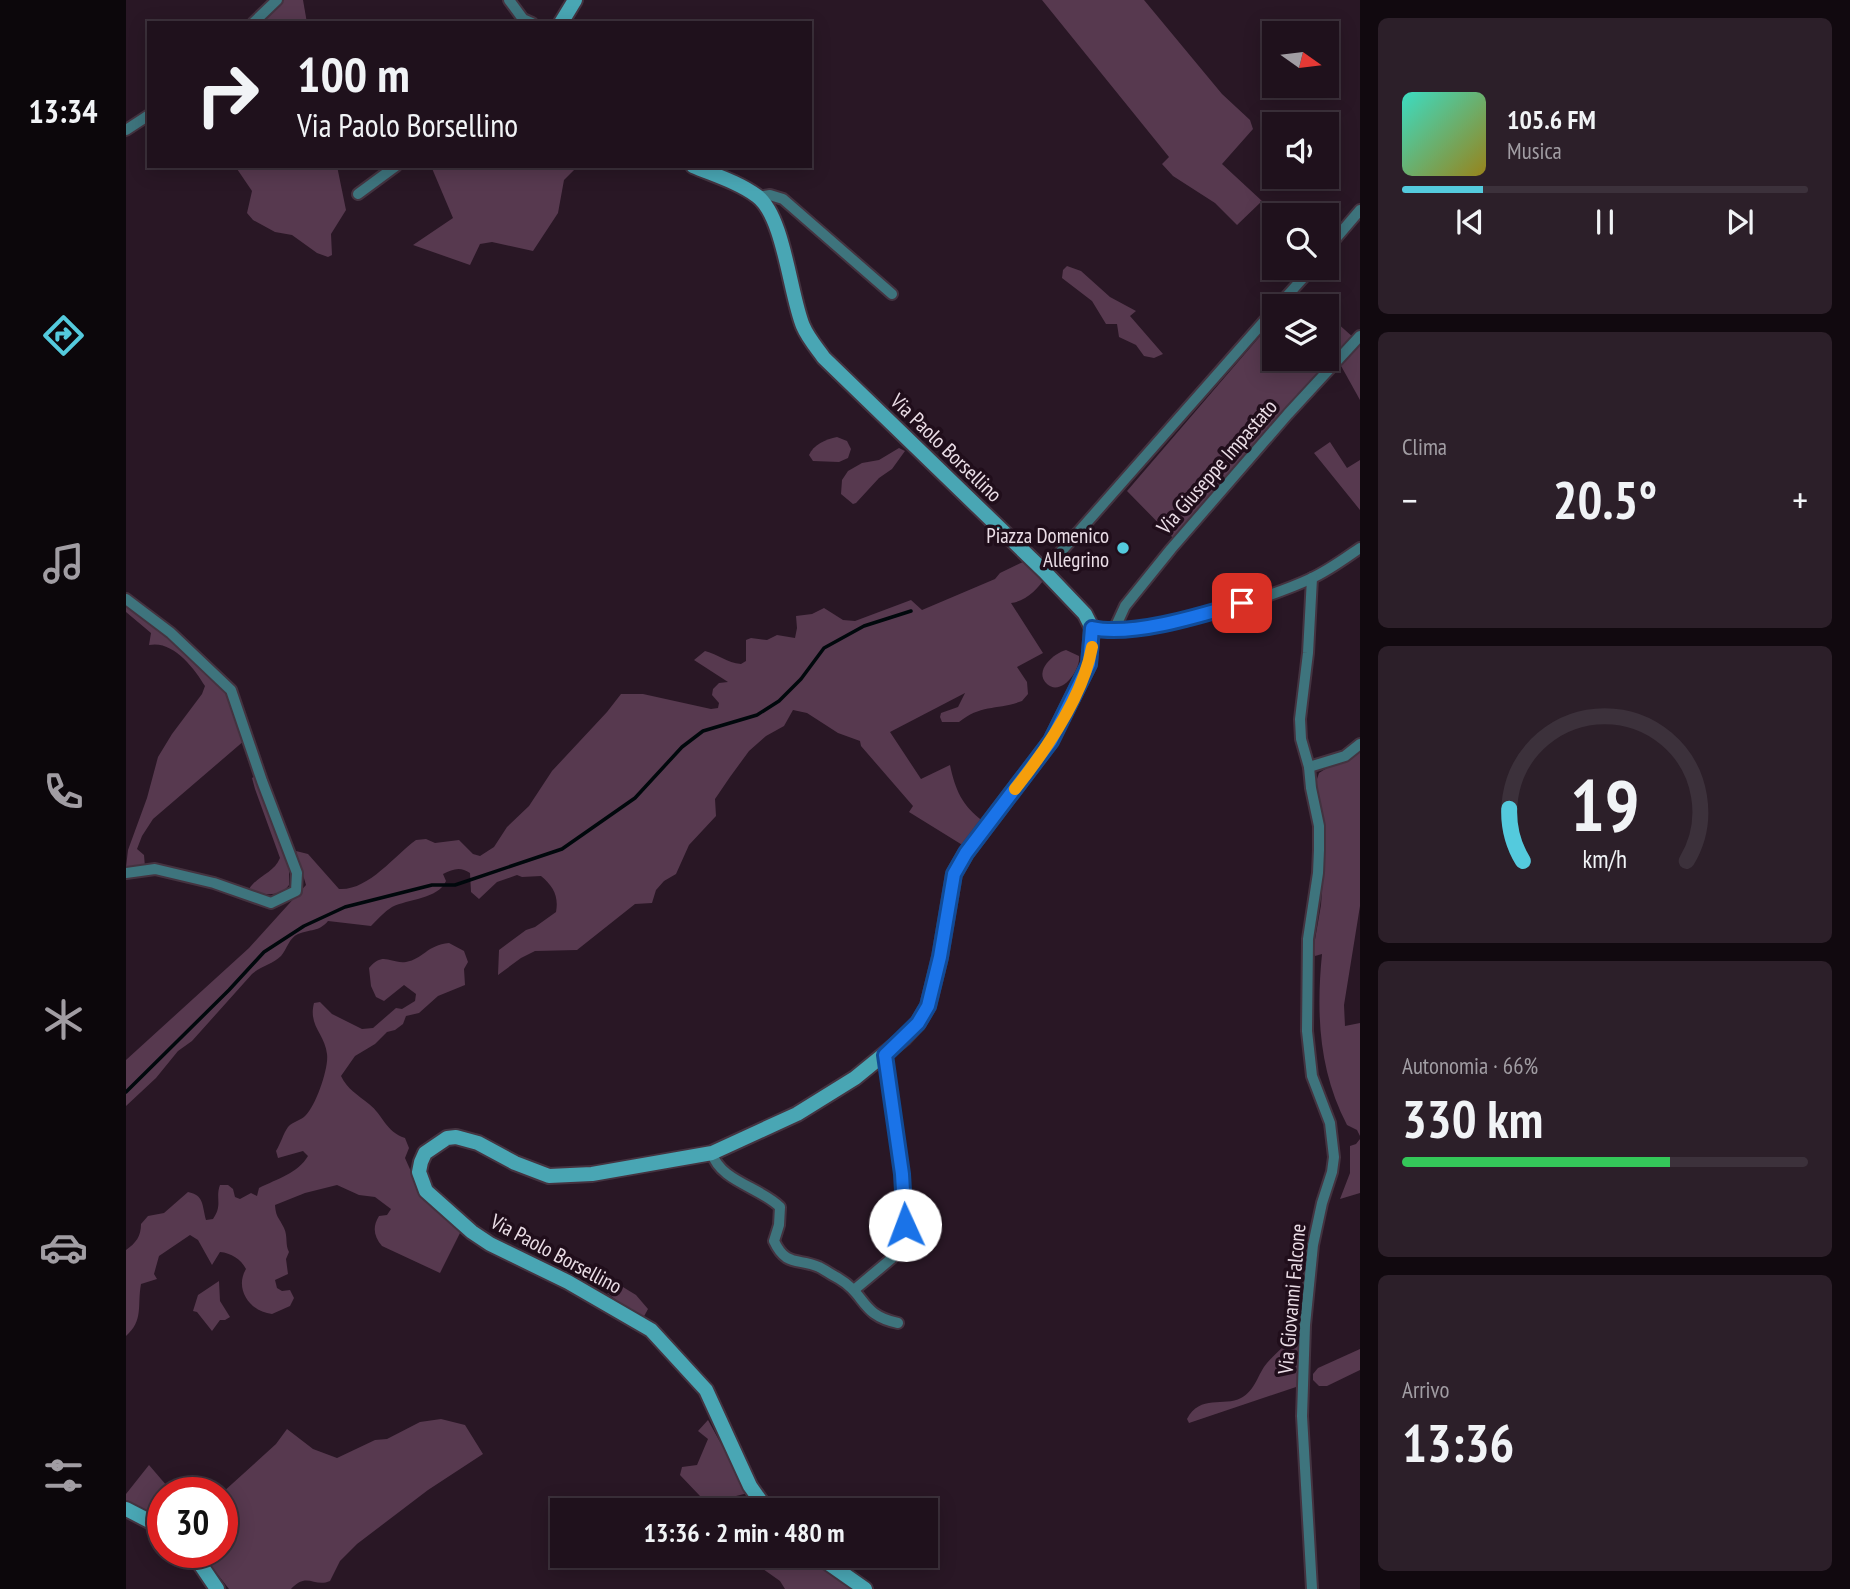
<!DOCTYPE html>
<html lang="it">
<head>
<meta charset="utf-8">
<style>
	body { margin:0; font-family:"PT Sans Narrow",sans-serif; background:#2c1f29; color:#f1f3f6; height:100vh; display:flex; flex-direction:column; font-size:26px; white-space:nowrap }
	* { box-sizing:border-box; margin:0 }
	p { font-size:23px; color:#a19da3 }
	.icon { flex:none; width:38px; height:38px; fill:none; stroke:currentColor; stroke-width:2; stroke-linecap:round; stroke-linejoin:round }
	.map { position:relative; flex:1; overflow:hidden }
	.panel { display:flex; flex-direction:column; gap:18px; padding:18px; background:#11090f; width:490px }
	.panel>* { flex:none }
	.hud { position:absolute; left:21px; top:21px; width:665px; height:147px; border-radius:0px; box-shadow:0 4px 18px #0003,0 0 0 2px #3c313b; background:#1f111c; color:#f1f3f6; overflow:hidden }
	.needle { width:46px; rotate:104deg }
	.fabs { position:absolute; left:1136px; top:21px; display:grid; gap:14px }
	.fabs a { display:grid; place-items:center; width:77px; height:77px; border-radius:0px; background:#1f111c; box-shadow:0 4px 18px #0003,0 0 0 2px #3c313b; font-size:35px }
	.speed { position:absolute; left:21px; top:1477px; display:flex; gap:14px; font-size:35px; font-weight:700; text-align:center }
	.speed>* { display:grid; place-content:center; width:91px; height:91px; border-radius:50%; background:#1f111c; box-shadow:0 4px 18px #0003,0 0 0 2px #3c313b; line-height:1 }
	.speed .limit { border:10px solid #d22; background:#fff; color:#111 }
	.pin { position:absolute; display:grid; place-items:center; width:60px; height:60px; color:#fff; margin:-30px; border-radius:14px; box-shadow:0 4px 10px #0006 }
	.me { position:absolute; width:77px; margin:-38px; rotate:358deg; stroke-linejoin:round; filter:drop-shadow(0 0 5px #0008) }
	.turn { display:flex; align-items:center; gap:24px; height:147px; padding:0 35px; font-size:32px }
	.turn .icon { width:91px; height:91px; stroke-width:2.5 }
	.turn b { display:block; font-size:49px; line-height:60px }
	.big { font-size:52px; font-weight:600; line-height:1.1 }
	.panel .widget { flex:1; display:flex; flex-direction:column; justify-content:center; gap:10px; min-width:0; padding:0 24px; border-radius:10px; background:#2c1f29 }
	.panel .dial { align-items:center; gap:0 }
	.dial svg { height:182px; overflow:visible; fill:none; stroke:#3c313b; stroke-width:7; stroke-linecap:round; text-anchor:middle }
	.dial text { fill:#f1f3f6; stroke:none }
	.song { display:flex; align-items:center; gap:21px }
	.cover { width:84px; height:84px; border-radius:10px; background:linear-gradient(135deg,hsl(170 70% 55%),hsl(50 70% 35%)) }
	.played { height:7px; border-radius:4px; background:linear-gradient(90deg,#54cadd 20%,#3c313b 20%) }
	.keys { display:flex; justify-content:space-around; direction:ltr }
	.heat { display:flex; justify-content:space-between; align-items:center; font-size:38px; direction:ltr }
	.charge { height:10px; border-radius:5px; background:linear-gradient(90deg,#34c759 66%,#3c313b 0) }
	.trip { position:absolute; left:424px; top:1498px; width:388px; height:70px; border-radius:0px; background:#1f111c; box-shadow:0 4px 18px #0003,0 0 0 2px #3c313b; font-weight:600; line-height:70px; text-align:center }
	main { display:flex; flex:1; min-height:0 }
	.dock { display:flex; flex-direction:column; width:126px; justify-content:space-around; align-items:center; background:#0c070b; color:#a19da3 }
	.dock .icon { width:49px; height:49px }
	.dock .active { color:#54cadd }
	.dock b { font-size:32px; color:#f1f3f6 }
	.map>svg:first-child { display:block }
	.green { fill:#57394f }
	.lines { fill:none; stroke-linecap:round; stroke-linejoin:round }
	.stream { stroke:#00080c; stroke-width:3.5 }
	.street-casing { stroke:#443340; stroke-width:14 }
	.secondary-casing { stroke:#443340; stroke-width:18 }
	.street { stroke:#3e747d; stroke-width:10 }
	.secondary { stroke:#49a6b4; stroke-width:14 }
	.route-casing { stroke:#114b97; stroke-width:18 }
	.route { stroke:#1a73e8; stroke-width:12 }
	.slow { stroke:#f59e0b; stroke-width:12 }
	.poi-dot { fill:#54cadd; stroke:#200e1b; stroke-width:2.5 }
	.labels { text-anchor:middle; stroke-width:7; stroke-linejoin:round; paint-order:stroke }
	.street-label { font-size:21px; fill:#ebdee7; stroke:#200e1b }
	.poi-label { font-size:21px; fill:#ebdee7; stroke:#200e1b; text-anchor:end }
</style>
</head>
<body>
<main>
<nav class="dock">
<b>13:34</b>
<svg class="icon active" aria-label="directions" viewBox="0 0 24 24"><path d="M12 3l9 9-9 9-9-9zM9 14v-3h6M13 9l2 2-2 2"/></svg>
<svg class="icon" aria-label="music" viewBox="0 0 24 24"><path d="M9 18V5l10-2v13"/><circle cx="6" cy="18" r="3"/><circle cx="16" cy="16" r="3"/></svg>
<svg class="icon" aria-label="phone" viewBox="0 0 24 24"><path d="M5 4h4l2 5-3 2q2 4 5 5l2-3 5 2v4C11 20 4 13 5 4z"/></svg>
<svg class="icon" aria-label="climate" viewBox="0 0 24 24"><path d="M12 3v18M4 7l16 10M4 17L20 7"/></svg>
<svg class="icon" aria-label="car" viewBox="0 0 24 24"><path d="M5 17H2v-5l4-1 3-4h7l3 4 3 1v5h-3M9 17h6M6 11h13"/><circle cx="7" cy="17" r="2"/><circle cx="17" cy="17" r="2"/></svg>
<svg class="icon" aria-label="filters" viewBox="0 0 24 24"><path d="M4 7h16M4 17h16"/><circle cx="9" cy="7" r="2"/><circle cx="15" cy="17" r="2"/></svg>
</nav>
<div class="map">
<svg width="1234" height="1589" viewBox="0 0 1234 1589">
	<rect width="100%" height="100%" fill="#291725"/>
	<g class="green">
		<path d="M 158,0 L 177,0 L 181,23 L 137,23 L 137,20 Z"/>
		<path d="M 916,0 L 1018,0 L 1096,94 L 1124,120 L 1127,129 L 1096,164 L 1136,201 L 1111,225 L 1089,203 L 1047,176 L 1036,164 L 1043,157 Z"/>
		<path d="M 109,166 L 211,166 L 220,210 L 205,234 L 206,255 L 202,257 L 191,253 L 166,235 L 149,232 L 127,220 L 121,213 L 126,191 Z"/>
		<path d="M 305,166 L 452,166 L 438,180 L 432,213 L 407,251 L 366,242 L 354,244 L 344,265 L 287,245 L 327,218 Z"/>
		<path d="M 941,266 L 955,271 L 984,297 L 1010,311 L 1004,316 L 1037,354 L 1028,358 L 1018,356 L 1010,345 L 993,337 L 991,324 L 980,324 L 966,301 L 936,278 L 937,270 Z"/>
		<path d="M 1201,314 L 1228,338 L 1050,541 L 1001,491 L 1148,320 L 1148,359 L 1200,359 Z"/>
		<path d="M 1234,341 L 1234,400 L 1214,364 Z"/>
		<path d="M 711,437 L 721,441 L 725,449 L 722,458 L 713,462 L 687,461 L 683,455 C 687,445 700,439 711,437 Z"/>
		<path d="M 1204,442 L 1221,468 L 1234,460 L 1234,510 L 1188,453 Z"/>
		<path d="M 773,448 L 779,451 L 766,469 L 753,478 L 730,503 L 727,504 L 715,494 L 716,480 L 722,471 L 736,463 L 753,460 Z"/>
		<path d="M 901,560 L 920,577 C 911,589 901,601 885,603 L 917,653 L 891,667 L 901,682 L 902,694 L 896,701 C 872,710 855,704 833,722 L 816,722 L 814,717 L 815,713 L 832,707 L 839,693 L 764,732 L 795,779 L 824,765 C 829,789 836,806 857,821 L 838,846 L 783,812 L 787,806 L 735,746 L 734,741 L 712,733 L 681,713 L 667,710 L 658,726 L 640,736 L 623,751 L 604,777 L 589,799 L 590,816 L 563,845 L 550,874 L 538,881 L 530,890 L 526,903 L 509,904 L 451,950 L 409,951 L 395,958 L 372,975 L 373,950 L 400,930 L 409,927 L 430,912 C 433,896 427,886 415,876 L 396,877 L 391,875 L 371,882 L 353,899 L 345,892 L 344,873 C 334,866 327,869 317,874 L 320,881 C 312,899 282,899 266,907 C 258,912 252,919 245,926 L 202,921 C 193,932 184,929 172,934 C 163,938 161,949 155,956 C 147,964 135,966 126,974 L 66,1041 L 52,1051 L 30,1078 L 0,1106 L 0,1060 L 123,948 L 180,885 L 170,851 L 182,854 L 213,889 C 242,891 268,856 290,840 L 300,839 L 309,843 L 333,840 L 347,854 L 354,856 L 368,847 L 381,827 L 403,806 L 426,771 L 481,712 L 495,694 L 517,694 L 585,709 L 592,708 L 593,703 L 586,695 L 587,689 L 593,683 L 602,682 L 568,660 L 579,651 C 592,654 601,663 615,664 L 620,661 L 620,640 L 625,638 L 641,640 L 651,635 L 669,638 L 671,628 L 670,616 L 686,614 L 698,608 L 717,620 L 729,621 L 785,600 L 796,610 L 869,579 L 874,573 Z"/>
		<path d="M 0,605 L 77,667 L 102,694 L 119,740 L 27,819 L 16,836 L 11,849 L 18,855 L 19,867 L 3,869 L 0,867 L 2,850 L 21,798 L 32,757 L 46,734 L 76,694 L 79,686 C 68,668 47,640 23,645 L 25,633 L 0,612 Z"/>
		<path d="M 940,650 L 953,656 C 955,670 935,697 921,684 C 907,671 928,653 940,650 Z"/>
		<path d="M 1234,747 L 1234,906 L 1218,1005 L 1219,1026 L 1234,1023 L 1234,1136 L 1231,1130 L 1221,1125 C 1193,1071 1190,1015 1196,954 L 1189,956 L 1187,951 L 1195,905 L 1198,862 L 1190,782 L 1193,773 Z"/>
		<path d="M 131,775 L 163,862 L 163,885 C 154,898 138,894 123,892 L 123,889 C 131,876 148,873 154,858 L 129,789 L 126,778 Z"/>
		<path d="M 323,943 L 338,951 L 342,962 L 338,969 L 339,985 L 312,996 L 293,1013 L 280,1016 L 277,1024 L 269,1030 L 261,1032 L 249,1044 L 229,1056 L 215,1076 C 221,1089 232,1095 243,1104 C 257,1115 260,1132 279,1138 L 283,1148 L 279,1158 L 295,1194 L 336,1229 L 314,1273 L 256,1246 C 248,1237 246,1227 253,1216 L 261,1215 L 265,1209 L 249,1197 L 233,1195 L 211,1185 L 179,1193 L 149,1205 C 150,1218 153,1217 158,1228 C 162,1236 159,1245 163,1252 L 160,1259 L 162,1274 L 149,1280 L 151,1288 L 156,1291 L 164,1290 L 168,1298 L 164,1306 L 146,1314 C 124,1312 108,1289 120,1269 C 115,1259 105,1253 94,1252 L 86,1265 L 72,1240 L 64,1235 L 33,1256 L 28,1274 L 31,1279 L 15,1284 C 11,1306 18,1320 0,1336 L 0,1250 C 10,1243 15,1236 15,1224 L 22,1216 L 38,1213 L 62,1192 C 78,1195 76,1205 80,1220 L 87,1219 C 97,1205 89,1198 94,1185 L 102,1185 L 107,1189 L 109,1197 L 114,1199 L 125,1193 L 131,1196 L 133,1188 C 151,1179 172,1173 182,1156 L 177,1151 L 152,1158 L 150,1151 C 155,1143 157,1134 162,1127 C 167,1121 175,1121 180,1115 C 190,1105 203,1068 201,1054 C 199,1034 182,1026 188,1003 L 194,1002 L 206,1014 L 236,1029 L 247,1028 L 270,1008 L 276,1009 L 289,1001 L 290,994 L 278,985 L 258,1001 L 250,997 L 245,986 L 243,968 C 258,951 263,964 280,962 C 297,959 301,945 323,943 Z"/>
		<path d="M 1234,1139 L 1234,1193 L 1214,1199 L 1224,1173 L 1224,1146 L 1230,1144 Z"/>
		<path d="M 93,1281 L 94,1301 L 104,1317 L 99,1320 L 94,1320 L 86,1331 L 71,1312 L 67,1311 L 72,1295 Z"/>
		<path d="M 492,1284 L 510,1295 L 522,1309 L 516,1320 L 481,1293 Z"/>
		<path d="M 1170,1338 L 1176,1341 L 1176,1385 L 1063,1423 L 1061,1419 C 1074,1394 1098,1407 1115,1398 C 1130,1390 1131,1375 1141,1363 C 1149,1354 1159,1344 1170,1338 Z"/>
		<path d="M 1234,1349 L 1234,1370 L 1201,1386 L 1193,1386 L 1187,1380 L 1187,1374 L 1192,1368 Z"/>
		<path d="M 315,1419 L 339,1425 L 357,1454 L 302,1490 L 231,1544 L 214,1561 L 204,1581 C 188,1588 181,1571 165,1589 L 103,1589 L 74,1552 L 96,1552 L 96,1493 L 150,1444 L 161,1429 L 187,1449 L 211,1458 L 249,1440 L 261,1439 L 294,1422 Z"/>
		<path d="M 582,1420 L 622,1493 L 602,1498 L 574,1496 L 554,1475 L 556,1467 L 571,1465 L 582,1439 L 572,1431 Z"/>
		<path d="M 23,1465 L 47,1493 L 37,1493 L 37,1521 L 0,1505 L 0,1494 Z"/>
		<path d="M 638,1556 L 656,1556 L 669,1562 L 664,1556 L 680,1556 L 727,1589 L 659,1589 L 654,1581 L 637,1569 L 635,1560 Z"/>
	</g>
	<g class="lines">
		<path class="stream" d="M 0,1092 L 103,990 L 138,952 L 178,926 L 219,907 L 306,885 L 329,885 L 436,849 L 509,798 L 556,747 L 577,731 L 631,715 L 653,701 L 675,679 L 698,648 L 738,626 L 785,611"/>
		<defs>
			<g id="street">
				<path d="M 383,0 L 397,19 L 406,23"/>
				<path d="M 127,23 L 151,0"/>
				<path d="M 0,130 L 23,115"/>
				<path d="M 232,194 L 270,166"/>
				<path d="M 633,197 L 644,195 L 657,199 L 766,294"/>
				<path d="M 1200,250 L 1234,210"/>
				<path d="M 1152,306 L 1186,268"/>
				<path d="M 918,571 L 1148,310"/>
				<path d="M 0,599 L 45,633 L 105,690 L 136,781 L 171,873 L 170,891 L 145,903 L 88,883 L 29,869 L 0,873"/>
				<path d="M 966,628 C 1013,639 1139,600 1184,579 C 1202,571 1218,559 1234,548"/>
				<path d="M 988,630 L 999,606 L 1045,549 L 1162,414 L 1234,336"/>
				<path d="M 1183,767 L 1219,756 L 1234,744"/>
				<path d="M 586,1153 C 594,1181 634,1187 654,1207 L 653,1225 L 648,1241 C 660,1267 672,1258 693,1267 C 699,1270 706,1275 712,1278 C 741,1295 734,1315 772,1323"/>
				<path d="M 728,1290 L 765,1259 L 779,1240 L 776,1174 L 759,1055"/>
				<path d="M 1186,1589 L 1176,1416 L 1179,1325 L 1187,1245 L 1196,1203 L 1206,1172 L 1208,1157 L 1204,1123 L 1186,1076 L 1181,1031 L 1182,939 L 1192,873 L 1193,850 L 1193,826 L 1185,788 L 1183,767 L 1175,739 L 1174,719 L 1182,653 L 1186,578"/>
			</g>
			<g id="secondary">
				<path d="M 435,23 L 449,0"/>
				<path d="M 567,166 C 588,175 612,182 631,196 C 658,216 664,295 677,326 C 682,338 691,348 698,358 L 918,571 L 959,614 L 966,628 L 963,664 L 925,741 L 840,853 L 828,874 L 814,957 L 802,1006 L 792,1023 L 778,1038 L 729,1078 L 671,1114 L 586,1153 L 466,1174 L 423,1176 L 389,1163 L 352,1143 L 330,1137 L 321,1138 L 299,1153 L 295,1162 L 293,1172 L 300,1191 L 346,1232 L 364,1244 L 442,1282 L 525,1330 L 580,1390 L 624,1486 L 641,1510"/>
				<path d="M 0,1509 L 37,1528"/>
				<path d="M 66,1552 L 91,1589"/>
				<path d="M 692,1556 L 739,1589"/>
			</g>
		</defs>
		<use href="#street" class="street-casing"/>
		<use href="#secondary" class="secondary-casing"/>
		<use href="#street" class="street"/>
		<use href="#secondary" class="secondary"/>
	</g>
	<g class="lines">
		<defs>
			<path id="route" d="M 779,1225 L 776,1174 L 759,1055 L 792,1023 L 802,1006 L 814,957 L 828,874 L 840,853 L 925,741 L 963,664 L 966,628 C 1006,637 1076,615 1116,603"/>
		</defs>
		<use href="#route" class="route-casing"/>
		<use href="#route" class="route"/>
		<path class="slow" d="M 889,789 C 920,750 957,697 966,647"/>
	</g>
	<circle class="poi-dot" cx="997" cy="548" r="7"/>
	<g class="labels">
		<g class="street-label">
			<text transform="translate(820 448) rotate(44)" y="7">Via Paolo Borsellino</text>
			<text transform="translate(1091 467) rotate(-49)" y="7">Via Giuseppe Impastato</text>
			<text transform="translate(430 1254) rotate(28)" y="7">Via Paolo Borsellino</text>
			<text transform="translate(1166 1299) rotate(-85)" y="7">Via Giovanni Falcone</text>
		</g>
		<g class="poi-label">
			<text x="983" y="543">Piazza Domenico<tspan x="983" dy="24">Allegrino</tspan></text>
		</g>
	</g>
</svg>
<div class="fabs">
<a><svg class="needle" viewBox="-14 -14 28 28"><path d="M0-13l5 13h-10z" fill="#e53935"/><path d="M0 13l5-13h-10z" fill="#a19da3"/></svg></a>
<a><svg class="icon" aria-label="sound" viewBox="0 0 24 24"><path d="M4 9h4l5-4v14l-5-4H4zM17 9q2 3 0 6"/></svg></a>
<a><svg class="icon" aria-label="search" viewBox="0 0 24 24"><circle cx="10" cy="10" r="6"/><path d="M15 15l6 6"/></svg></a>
<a><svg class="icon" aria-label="layers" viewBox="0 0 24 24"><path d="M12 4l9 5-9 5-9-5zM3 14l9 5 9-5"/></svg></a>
</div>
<div class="speed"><div class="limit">30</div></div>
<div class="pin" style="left:1116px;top:603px;background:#d93025"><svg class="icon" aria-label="arrive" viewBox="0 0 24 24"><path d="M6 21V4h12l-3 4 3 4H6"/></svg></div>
<svg class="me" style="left:779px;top:1225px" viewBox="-20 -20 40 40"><circle r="19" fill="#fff"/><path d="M0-13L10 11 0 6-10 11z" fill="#1a73e8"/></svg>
<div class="trip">13:36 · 2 min · 480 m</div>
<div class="hud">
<div class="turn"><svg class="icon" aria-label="right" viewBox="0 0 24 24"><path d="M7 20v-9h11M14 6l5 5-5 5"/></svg><div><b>100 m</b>Via Paolo Borsellino</div></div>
</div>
</div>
<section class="panel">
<div class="widget">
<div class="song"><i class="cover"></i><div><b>105.6 FM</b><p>Musica</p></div></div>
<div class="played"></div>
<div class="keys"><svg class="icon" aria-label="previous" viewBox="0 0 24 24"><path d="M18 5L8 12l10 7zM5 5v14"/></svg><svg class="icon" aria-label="pause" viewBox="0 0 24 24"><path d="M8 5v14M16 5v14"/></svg><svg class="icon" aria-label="next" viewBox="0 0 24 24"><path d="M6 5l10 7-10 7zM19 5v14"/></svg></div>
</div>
<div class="widget"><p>Clima</p>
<div class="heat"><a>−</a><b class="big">20.5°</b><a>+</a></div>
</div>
<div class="widget dial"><svg viewBox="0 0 100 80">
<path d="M14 69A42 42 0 1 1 86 69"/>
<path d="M14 69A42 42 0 0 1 8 46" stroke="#54cadd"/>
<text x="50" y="56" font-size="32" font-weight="700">19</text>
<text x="50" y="72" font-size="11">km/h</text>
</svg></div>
<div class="widget"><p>Autonomia · 66%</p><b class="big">330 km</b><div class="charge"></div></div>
<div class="widget"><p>Arrivo</p><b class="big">13:36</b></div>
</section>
</main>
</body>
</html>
